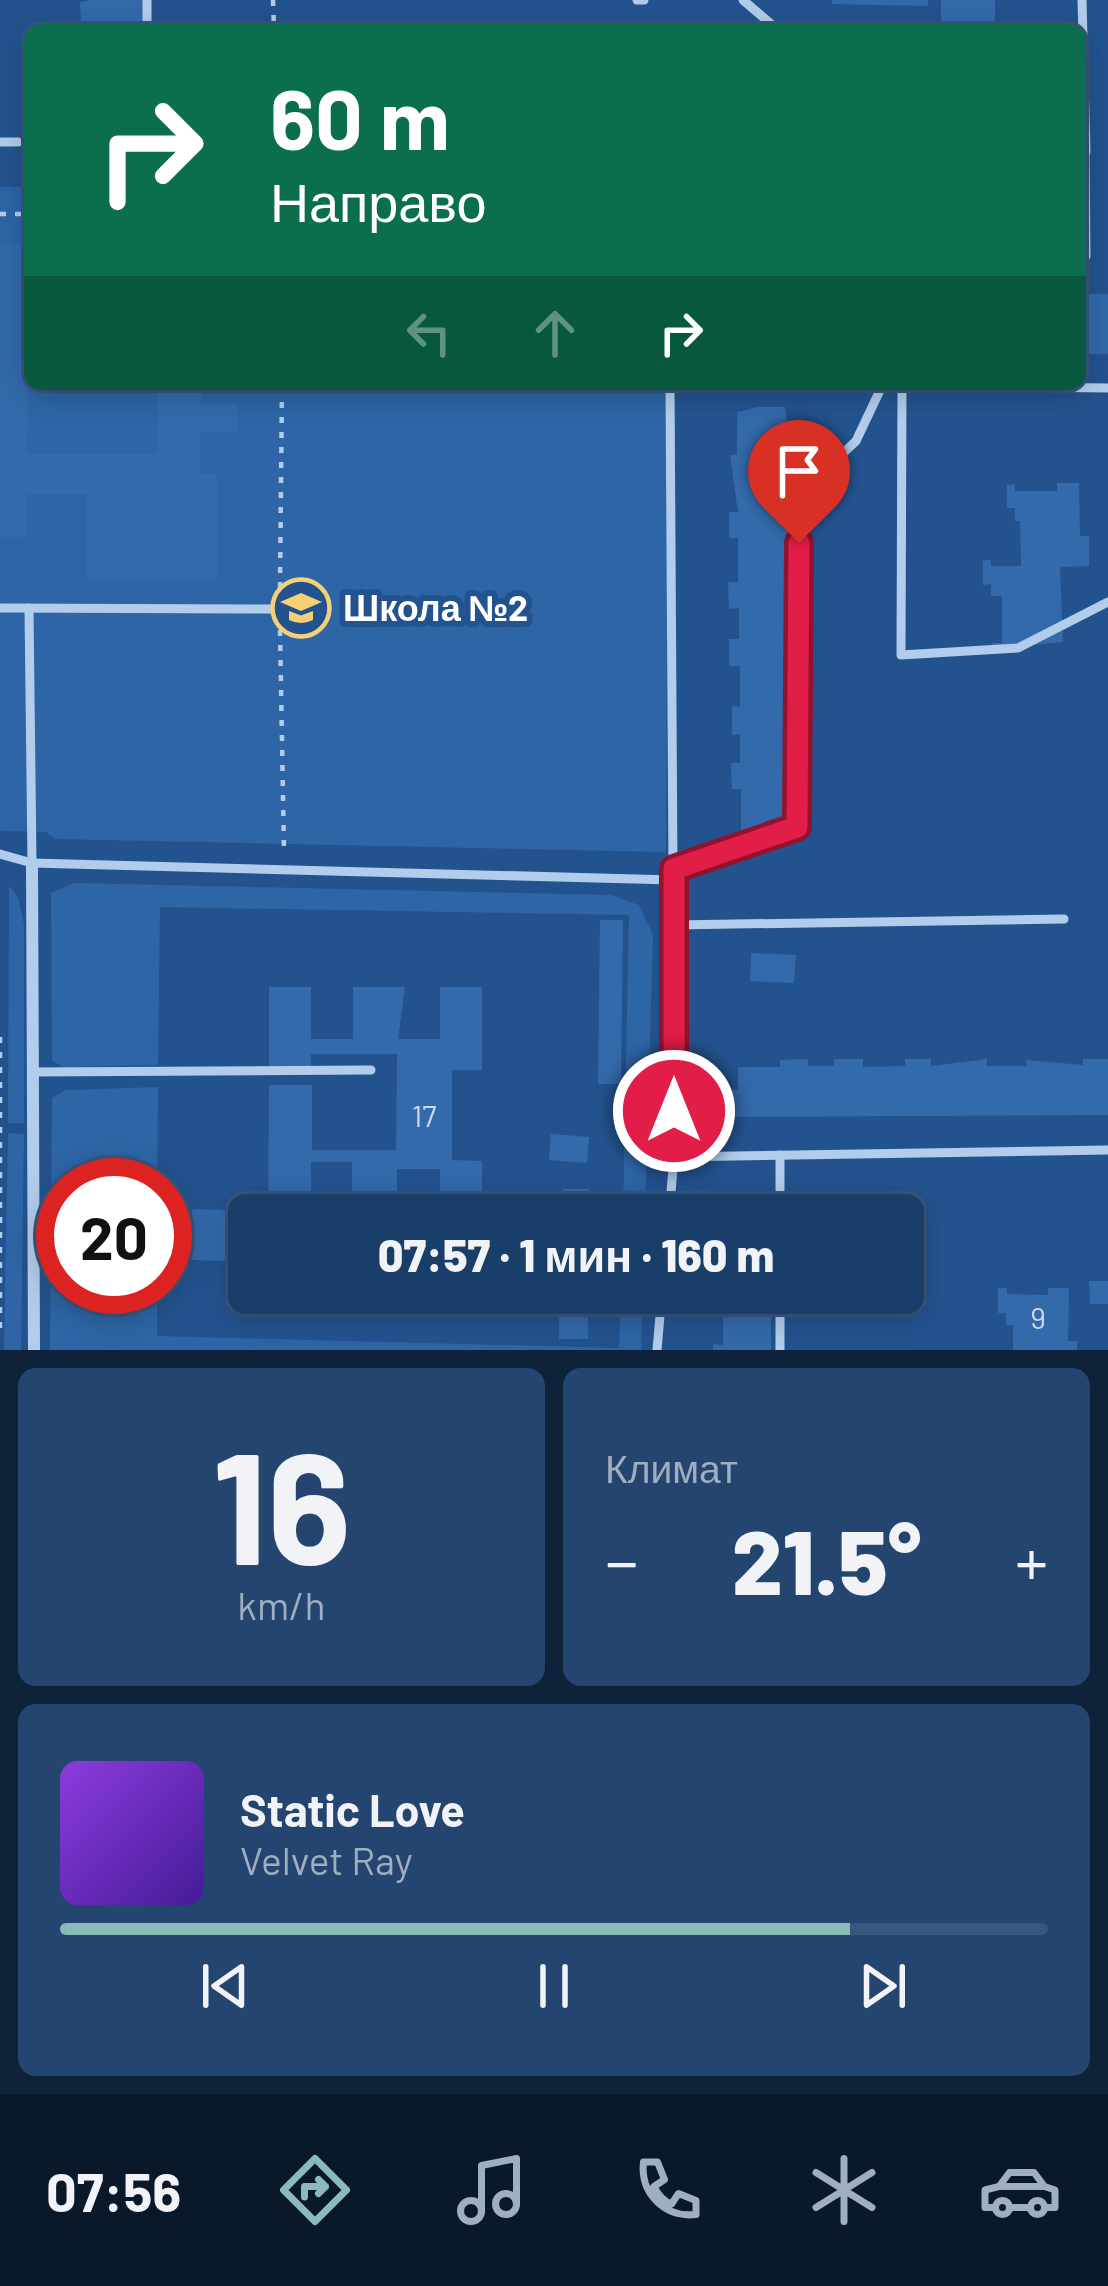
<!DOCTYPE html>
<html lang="ru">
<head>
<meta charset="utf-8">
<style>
	body { margin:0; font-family:Barlow,sans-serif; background:#234570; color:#f1f3f6; height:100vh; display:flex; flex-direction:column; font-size:45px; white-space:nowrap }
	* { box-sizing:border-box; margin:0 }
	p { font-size:39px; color:#9faec1 }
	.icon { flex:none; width:66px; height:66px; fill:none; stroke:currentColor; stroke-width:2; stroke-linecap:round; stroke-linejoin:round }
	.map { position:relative; height:1350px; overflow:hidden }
	.panel { display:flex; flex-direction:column; gap:18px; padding:18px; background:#0e223a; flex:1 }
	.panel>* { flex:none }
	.hud { position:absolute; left:24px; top:24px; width:1062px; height:366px; border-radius:18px; box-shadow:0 6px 30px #0003,0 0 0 3px #38577e; background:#0b6e4f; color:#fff; overflow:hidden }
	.speed { position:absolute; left:36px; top:1158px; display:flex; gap:24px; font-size:60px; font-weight:700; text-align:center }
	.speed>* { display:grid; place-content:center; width:156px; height:156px; border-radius:50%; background:#1a3e6a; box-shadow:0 6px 30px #0003,0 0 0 3px #38577e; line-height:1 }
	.speed .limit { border:18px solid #d22; background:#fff; color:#111 }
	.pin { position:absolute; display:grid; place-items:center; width:102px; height:102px; color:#fff; margin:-123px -51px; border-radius:50% 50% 50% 0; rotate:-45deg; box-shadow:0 0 12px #0007 }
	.pin .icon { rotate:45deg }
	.me { position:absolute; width:132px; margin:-66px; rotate:0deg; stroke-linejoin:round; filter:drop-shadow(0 0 9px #0008) }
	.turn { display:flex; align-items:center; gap:42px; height:252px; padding:0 48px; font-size:54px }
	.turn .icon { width:156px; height:156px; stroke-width:2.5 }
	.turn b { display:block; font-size:84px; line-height:102px }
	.lanes { display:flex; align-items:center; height:114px; padding:0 48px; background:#0003; justify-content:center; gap:60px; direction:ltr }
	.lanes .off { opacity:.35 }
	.big { font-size:90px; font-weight:800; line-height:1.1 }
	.panel .widget { flex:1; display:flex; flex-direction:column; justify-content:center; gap:18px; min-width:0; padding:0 42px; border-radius:18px; background:#234570 }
	.panel .dial { align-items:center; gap:0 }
	.dial b { font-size:156px; line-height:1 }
	.song { display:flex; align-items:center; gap:36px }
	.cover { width:144px; height:144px; border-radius:18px; background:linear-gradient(135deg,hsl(270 70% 55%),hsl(260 70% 35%)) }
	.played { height:12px; border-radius:6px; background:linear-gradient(90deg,#8bbbb9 80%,#38577e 80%) }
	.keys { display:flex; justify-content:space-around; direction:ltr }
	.heat { display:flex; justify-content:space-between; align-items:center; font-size:66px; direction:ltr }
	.panel .tiles { flex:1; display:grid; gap:18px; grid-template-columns:1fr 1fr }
	.widget:last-child { grid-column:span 2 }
	.trip { position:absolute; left:228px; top:1194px; width:696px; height:120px; border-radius:18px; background:#1a3e6a; box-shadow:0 6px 30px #0003,0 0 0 3px #38577e; font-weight:800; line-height:120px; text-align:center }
	.tabs { display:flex; height:192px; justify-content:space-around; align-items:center; background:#0a192a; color:#9faec1 }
	.tabs .icon { width:84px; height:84px }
	.tabs .active { color:#8bbbb9 }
	.tabs b { font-size:54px; color:#f1f3f6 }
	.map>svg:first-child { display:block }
	.green { fill:#2d65a6 }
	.building { fill:#336aab }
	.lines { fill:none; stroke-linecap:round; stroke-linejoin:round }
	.path { stroke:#b2cdeb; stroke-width:4.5; stroke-dasharray:6 9; stroke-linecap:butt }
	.lane { stroke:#b2cdeb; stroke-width:9 }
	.street { stroke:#b2cdeb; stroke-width:12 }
	.route-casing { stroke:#92132f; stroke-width:30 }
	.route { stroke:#e11d48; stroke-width:21 }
	.labels { text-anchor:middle; stroke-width:12; stroke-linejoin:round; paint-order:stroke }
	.number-label { font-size:30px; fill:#ccdaea }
	.poi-label { font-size:36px; font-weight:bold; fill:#fff; stroke:#23538e; text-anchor:start }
</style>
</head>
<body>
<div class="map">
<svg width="1108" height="1350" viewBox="0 0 1108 1350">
	<rect width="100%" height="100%" fill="#23538e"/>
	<g class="green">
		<path d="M 0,187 L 30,187 L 30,384 L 668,384 L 666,852 L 55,839 L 46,832 L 0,831 Z"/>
		<path d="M 74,883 L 611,895 L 639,905 L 653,935 L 645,1215 L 623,1215 L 629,915 L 160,907 L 158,1065 L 63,1067 L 52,1061 L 51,893 Z"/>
		<path d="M 9,886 L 18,897 L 24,925 L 24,1123 L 8,1123 Z"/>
		<path d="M 158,1087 L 157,1185 L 63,1185 L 63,1287 L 157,1287 L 157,1336 L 619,1348 L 621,1293 L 643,1293 L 641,1350 L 50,1350 L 52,1098 L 66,1090 Z"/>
		<path d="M 8,1133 L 24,1134 L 21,1350 L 4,1350 Z"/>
	</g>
	<g class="building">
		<path d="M 91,0 L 144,0 L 144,30 L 91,30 L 91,21 L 81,21 L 80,2 Z"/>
		<path d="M 832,0 L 928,0 L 928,6 L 832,4 Z"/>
		<path d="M 941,0 L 995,0 L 995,27 L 934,30 L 934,24 L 941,25 Z"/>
		<path d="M 0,244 L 30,244 L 27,454 L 157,454 L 157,384 L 201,384 L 201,404 L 237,404 L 237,431 L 201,432 L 200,474 L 217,474 L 217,579 L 87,579 L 87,494 L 27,494 L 27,537 L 0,537 Z"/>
		<path d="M 1084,294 L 1108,294 L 1108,354 L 1080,354 Z"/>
		<path d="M 757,407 L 785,407 L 790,453 L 791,512 L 786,512 L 792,581 L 787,581 L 793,651 L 788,651 L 788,662 L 793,661 L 793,719 L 788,719 L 789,734 L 795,734 L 795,789 L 789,789 L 790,833 L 741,833 L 741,789 L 732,789 L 731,763 L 740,763 L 740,734 L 732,735 L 732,706 L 740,707 L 740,666 L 729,666 L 729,639 L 739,639 L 739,608 L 729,609 L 728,582 L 738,582 L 738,538 L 729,538 L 729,512 L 738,512 L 730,455 L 737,455 L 737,412 Z"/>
		<path d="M 1057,483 L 1079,483 L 1080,536 L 1089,536 L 1089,566 L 1060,567 L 1063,642 L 992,649 L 992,643 L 1002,643 L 1002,596 L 991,596 L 991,584 L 983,585 L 983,560 L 991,560 L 991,566 L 1021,566 L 1020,521 L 1015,521 L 1015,508 L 1007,508 L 1007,485 L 1015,484 L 1015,491 L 1057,491 Z"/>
		<path d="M 600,920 L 623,920 L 621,1084 L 598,1084 Z"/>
		<path d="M 751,953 L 796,955 L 794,983 L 750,981 Z"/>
		<path d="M 269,987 L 311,987 L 311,1039 L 353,1039 L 353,987 L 405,987 L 398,1039 L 440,1039 L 440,987 L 482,987 L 482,1070 L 452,1070 L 452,1160 L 482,1161 L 482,1215 L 440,1215 L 440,1169 L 397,1169 L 397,1201 L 405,1201 L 404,1215 L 352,1215 L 352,1162 L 311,1162 L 311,1215 L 268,1215 L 269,1085 L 312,1085 L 312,1150 L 396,1150 L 397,1054 L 311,1054 L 311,1069 L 269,1069 Z"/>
		<path d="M 808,1059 L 808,1066 L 834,1066 L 834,1059 L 863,1059 L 863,1067 L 905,1066 L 905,1059 L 931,1059 L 931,1066 L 987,1059 L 987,1066 L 1027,1066 L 1026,1060 L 1083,1065 L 1083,1059 L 1108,1059 L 1108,1115 L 728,1117 L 728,1090 L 738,1090 L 738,1067 L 780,1067 L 780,1060 Z"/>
		<path d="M 551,1134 L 589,1137 L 587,1163 L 549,1160 Z"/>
		<rect x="563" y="1189" width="26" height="26"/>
		<path d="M 192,1209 L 229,1210 L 227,1261 L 190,1260 Z"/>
		<path d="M 1089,1281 L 1108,1281 L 1108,1304 L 1090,1304 Z"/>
		<path d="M 998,1288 L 1007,1288 L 1007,1294 L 1048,1295 L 1048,1288 L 1069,1288 L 1068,1341 L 1077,1341 L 1077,1350 L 1013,1350 L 1013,1325 L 1006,1325 L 1006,1313 L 998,1313 Z"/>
		<rect x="559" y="1293" width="29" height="46"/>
		<path d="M 714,1293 L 771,1293 L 771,1350 L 713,1350 L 713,1344 L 723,1345 L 723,1315 L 714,1315 Z"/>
	</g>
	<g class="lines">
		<g class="path">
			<path d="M 273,0 L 274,30"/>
			<path d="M 0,214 L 30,214"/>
			<path d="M 280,588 L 282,384"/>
			<path d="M 280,630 L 284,852"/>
			<path d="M 0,1037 L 0,1336"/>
		</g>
		<g class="lane">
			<path d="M 147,0 L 147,30"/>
			<path d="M 637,0 L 644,0"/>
			<path d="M 743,0 L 778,30"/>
			<path d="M 1082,0 L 1086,152"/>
			<path d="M 0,142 L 18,142"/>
			<path d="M 1085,152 L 1086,256"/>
			<path d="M 670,384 L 673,874"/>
			<path d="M 742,384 L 1108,388"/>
			<path d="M 902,386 L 901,655 L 1018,648 L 1108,602"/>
			<path d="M 0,608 L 280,609"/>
			<path d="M 29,608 L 32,863"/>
			<path d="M 0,854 L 32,863 L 673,880 L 674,1157 L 669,1215"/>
			<path d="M 673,869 L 797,827 L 799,495 L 856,441 L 882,386"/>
			<path d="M 674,925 L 1064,919"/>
			<path d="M 33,1072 L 371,1070"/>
			<path d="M 674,1157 L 1108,1150"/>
			<path d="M 780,1215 L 780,1155"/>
			<path d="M 657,1350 L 662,1293"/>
			<path d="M 780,1350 L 780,1293"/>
		</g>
		<path class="street" d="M 32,863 L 34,1350"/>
	</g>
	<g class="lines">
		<defs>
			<path id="route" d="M 674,1111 L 674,869 L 797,827 L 799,543"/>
		</defs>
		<use href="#route" class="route-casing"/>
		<use href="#route" class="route"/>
	</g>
	<defs>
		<symbol id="school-ring" viewBox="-11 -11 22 22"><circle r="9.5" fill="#23538e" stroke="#f7d075" stroke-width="1.5"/><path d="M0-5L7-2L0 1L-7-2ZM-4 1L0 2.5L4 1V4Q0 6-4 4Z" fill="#f7d075"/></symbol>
	</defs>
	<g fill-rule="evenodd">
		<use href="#school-ring" x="268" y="575" width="66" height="66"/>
	</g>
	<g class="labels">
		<g class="number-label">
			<text x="424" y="1127">17</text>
			<text x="1038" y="1329">9</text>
		</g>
		<g class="poi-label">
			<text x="343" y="621">Школа №2</text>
		</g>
	</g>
</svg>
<div class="speed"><div class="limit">20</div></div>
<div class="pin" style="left:799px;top:543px;background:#d93025"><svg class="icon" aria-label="arrive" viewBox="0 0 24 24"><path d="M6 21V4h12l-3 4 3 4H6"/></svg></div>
<svg class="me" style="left:674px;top:1111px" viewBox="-20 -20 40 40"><circle r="17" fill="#e11d48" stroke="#fff" stroke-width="3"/><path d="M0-11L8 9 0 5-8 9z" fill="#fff"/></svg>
<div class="trip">07:57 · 1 мин · 160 m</div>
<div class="hud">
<div class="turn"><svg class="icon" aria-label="right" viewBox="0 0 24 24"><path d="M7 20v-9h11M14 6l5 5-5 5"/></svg><div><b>60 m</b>Направо</div></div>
<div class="lanes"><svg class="icon off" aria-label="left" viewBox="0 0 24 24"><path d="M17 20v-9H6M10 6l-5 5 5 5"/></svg><svg class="icon off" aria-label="ahead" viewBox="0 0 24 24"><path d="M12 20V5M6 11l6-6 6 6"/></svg><svg class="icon" aria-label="right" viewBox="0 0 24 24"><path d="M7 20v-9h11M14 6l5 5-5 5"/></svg></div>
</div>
</div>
<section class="panel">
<div class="tiles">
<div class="widget dial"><b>16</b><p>km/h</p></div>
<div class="widget"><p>Климат</p>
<div class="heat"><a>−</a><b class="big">21.5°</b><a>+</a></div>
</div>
<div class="widget">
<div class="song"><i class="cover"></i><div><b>Static Love</b><p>Velvet Ray</p></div></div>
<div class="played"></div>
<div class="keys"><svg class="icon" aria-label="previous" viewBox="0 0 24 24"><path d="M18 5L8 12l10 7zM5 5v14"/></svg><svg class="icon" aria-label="pause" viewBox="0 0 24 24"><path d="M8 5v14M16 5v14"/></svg><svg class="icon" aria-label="next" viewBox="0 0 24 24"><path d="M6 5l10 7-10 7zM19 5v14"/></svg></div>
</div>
</div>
</section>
<nav class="tabs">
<b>07:56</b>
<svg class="icon active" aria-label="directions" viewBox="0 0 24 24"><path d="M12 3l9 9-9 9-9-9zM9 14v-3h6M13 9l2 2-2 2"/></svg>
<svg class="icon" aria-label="music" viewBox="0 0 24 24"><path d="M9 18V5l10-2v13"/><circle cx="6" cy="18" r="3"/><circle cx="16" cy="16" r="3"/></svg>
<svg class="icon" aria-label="phone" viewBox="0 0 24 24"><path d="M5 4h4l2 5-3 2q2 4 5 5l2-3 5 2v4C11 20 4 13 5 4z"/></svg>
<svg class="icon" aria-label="climate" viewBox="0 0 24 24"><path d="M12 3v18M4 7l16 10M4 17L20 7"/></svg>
<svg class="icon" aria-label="car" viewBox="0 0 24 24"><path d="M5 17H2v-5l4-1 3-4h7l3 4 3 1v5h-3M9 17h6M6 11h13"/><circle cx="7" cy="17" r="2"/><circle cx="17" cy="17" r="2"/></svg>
</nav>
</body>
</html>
